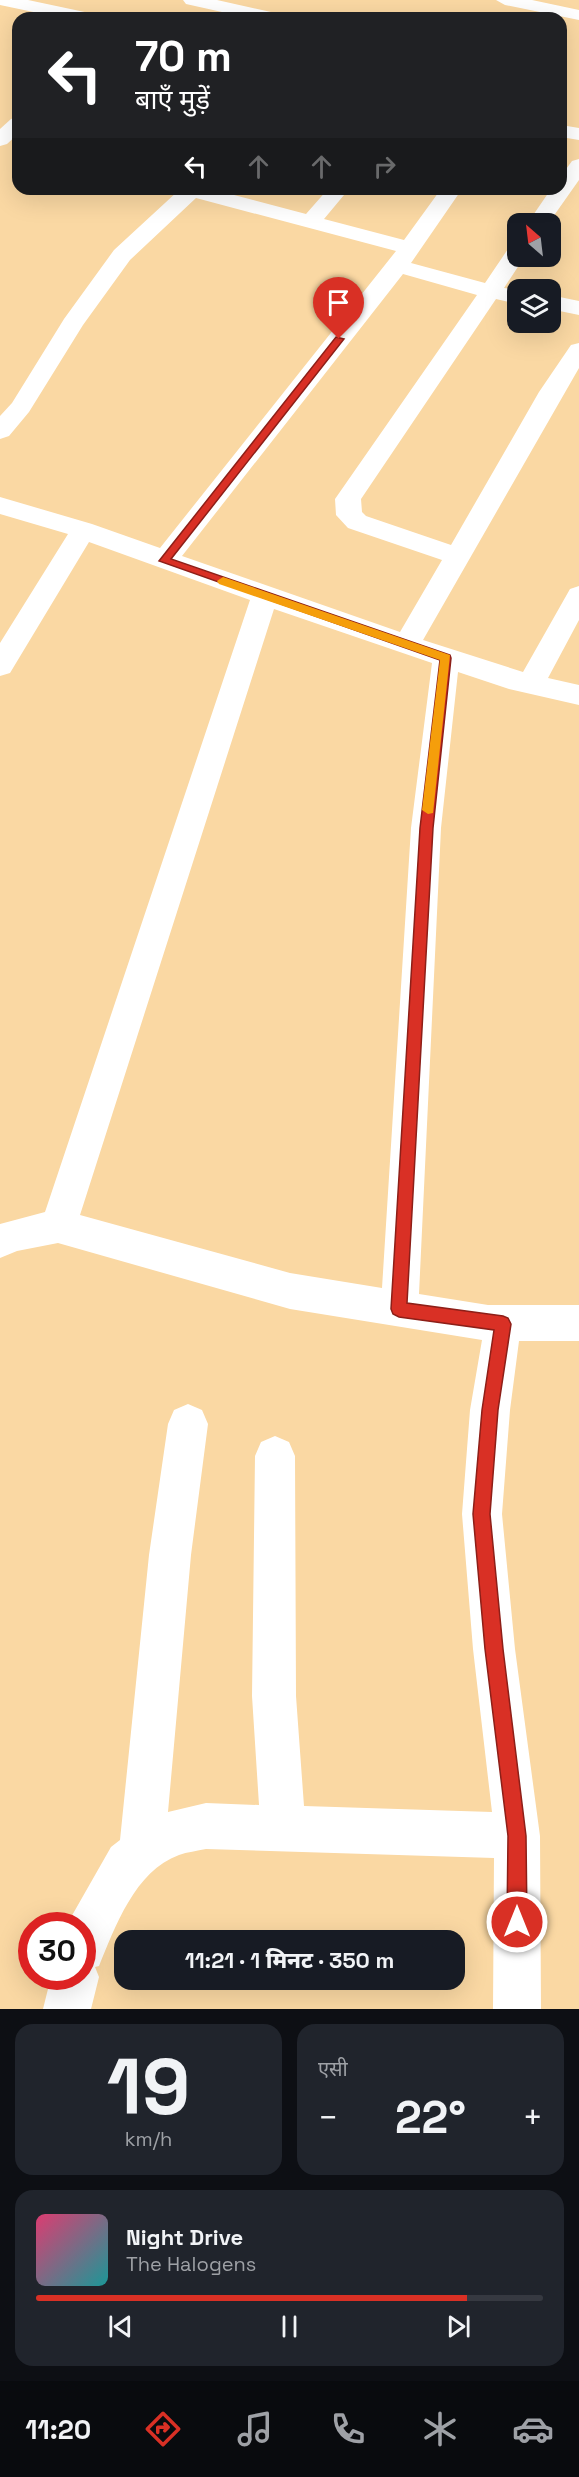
<!DOCTYPE html>
<html lang="hi">
<head>
<meta charset="utf-8">
<style>
	body { margin:0; font-family:"Space Grotesk","Noto Sans Devanagari",sans-serif; background:#20242c; color:#f1f3f6; height:100vh; display:flex; flex-direction:column; font-size:22px; white-space:nowrap }
	* { box-sizing:border-box; margin:0 }
	p { font-size:20px; color:#9ea1a6 }
	.icon { flex:none; width:33px; height:33px; fill:none; stroke:currentColor; stroke-width:2; stroke-linecap:round; stroke-linejoin:round }
	.map { position:relative; height:2009px; overflow:hidden }
	.panel { display:flex; flex-direction:column; gap:15px; padding:15px; background:#0d0f14; flex:1 }
	.panel>* { flex:none }
	.banner { position:absolute; left:12px; top:12px; width:555px; height:183px; border-radius:18px; box-shadow:0 6px 24px #0002; background:#202124; color:#fff; overflow:hidden }
	.needle { width:39px; rotate:332deg }
	.tools { position:absolute; left:507px; top:213px; display:grid; gap:12px }
	.tools a { display:grid; place-items:center; width:54px; height:54px; border-radius:12px; background:#171b24; box-shadow:0 6px 24px #0002; font-size:30px }
	.speed { position:absolute; left:18px; top:1912px; display:flex; gap:12px; font-size:30px; font-weight:700; text-align:center }
	.speed>* { display:grid; place-content:center; width:78px; height:78px; border-radius:50%; background:#171b24; box-shadow:0 6px 24px #0002; line-height:1 }
	.speed .limit { border:9px solid #d22; background:#fff; color:#111 }
	.pin { position:absolute; display:grid; place-items:center; width:51px; height:51px; color:#fff; margin:-62px -26px; border-radius:50% 50% 50% 0; rotate:-45deg; box-shadow:0 0 6px #0007 }
	.pin .icon { rotate:45deg }
	.me { position:absolute; width:66px; margin:-33px; rotate:0deg; stroke-linejoin:round; filter:drop-shadow(0 0 4px #0008) }
	.turn { display:flex; align-items:center; gap:21px; height:126px; padding:0 24px; font-size:27px }
	.turn .icon { width:78px; height:78px; stroke-width:2.5 }
	.turn b { display:block; font-size:42px; line-height:51px }
	.lanes { display:flex; align-items:center; height:57px; padding:0 24px; background:#0003; justify-content:center; gap:30px; direction:ltr }
	.lanes .off { opacity:.35 }
	.big { font-size:45px; font-weight:800; line-height:1.1 }
	.panel .tile { flex:1; display:flex; flex-direction:column; justify-content:center; gap:9px; min-width:0; padding:0 21px; border-radius:18px; background:#20242c }
	.panel .dial { align-items:center; gap:0 }
	.dial b { font-size:78px; line-height:1 }
	.song { display:flex; align-items:center; gap:18px }
	.cover { width:72px; height:72px; border-radius:9px; background:linear-gradient(135deg,hsl(340 70% 55%),hsl(180 70% 35%)) }
	.played { height:6px; border-radius:3px; background:linear-gradient(90deg,#d93025 85%,#363941 85%) }
	.keys { display:flex; justify-content:space-around; direction:ltr }
	.heat { display:flex; justify-content:space-between; align-items:center; font-size:33px; direction:ltr }
	.panel .tiles { flex:1; display:grid; gap:15px; grid-template-columns:1fr 1fr }
	.tile:last-child { grid-column:span 2 }
	.trip { position:absolute; left:114px; top:1930px; width:351px; height:60px; border-radius:18px; background:#171b24; box-shadow:0 6px 24px #0002; font-weight:800; line-height:60px; text-align:center }
	.tabs { display:flex; height:96px; justify-content:space-around; align-items:center; background:#090b0e; color:#9ea1a6 }
	.tabs .icon { width:42px; height:42px }
	.tabs .selected { color:#d93025 }
	.tabs b { font-size:27px; color:#f1f3f6 }
	.map>svg:first-child { display:block }
	.lines { fill:none; stroke-linecap:round; stroke-linejoin:round }
	.street { fill:#fff; fill-rule:evenodd }
	.route { fill:#d93025; stroke:#8d1f18; stroke-width:1.5 }
	.slow { fill:#f59e0b }
</style>
</head>
<body>
<div class="map">
<svg width="579" height="2009" viewBox="0 0 579 2009">
	<rect width="100%" height="100%" fill="#fad8a3"/>
	<g class="lines">
		<g class="street">
			<path d="M 0,0 L 28,0 L 94,14 L 97,18 L 62,18 L 0,5 Z"/>
			<path d="M 183,0 L 217,0 L 280,14 L 283,18 L 249,18 L 186,4 Z"/>
			<path d="M 496,0 L 532,0 L 579,10 L 579,20 L 505,5 Z"/>
			<path d="M 18,117 L 18,134 L 7,144 L 0,146 L 0,129 L 11,119 Z"/>
			<path d="M 561,125 L 579,128 L 579,140 L 561,137 Z"/>
			<path d="M 579,159 L 579,180 L 548,224 L 527,224 L 551,189 L 561,189 L 561,176 L 572,161 Z"/>
			<path d="M 177,189 L 211,189 L 306,214 L 328,189 L 349,189 L 324,219 L 404,240 L 441,189 L 462,189 L 411,263 L 485,283 L 510,246 L 518,245 L 518,256 L 525,256 L 504,288 L 518,290 L 518,304 L 496,299 L 361,499 L 362,512 L 366,516 L 451,545 L 539,392 L 571,345 L 579,343 L 579,368 L 423,640 L 523,672 L 570,589 L 579,586 L 579,620 L 548,678 L 579,685 L 579,705 L 509,689 L 458,672 L 441,828 L 419,1294 L 488,1305 L 579,1305 L 579,1341 L 519,1341 L 510,1410 L 502,1514 L 515,1649 L 540,1836 L 541,2009 L 493,2009 L 494,1858 L 206,1849 C 197,1851 187,1852 179,1855 C 135,1871 115,1927 99,1966 L 95,1967 L 99,1977 L 91,2009 L 43,2009 L 51,1977 L 82,1977 L 82,1926 L 66,1926 L 111,1847 L 120,1840 L 149,1555 L 168,1424 L 174,1410 L 188,1404 L 202,1410 L 208,1424 L 191,1555 L 168,1812 L 206,1803 L 259,1805 L 252,1696 L 255,1456 L 261,1442 L 275,1436 L 289,1442 L 295,1456 L 296,1696 L 304,1806 L 492,1812 L 473,1649 L 462,1514 L 470,1410 L 482,1340 L 290,1309 L 58,1243 L 17,1251 L 0,1258 L 0,1224 L 45,1212 L 250,600 L 89,542 L 10,673 L 0,676 L 0,643 L 68,534 L 0,514 L 0,497 L 92,524 L 160,548 L 396,251 L 196,198 L 130,260 L 83,325 L 29,412 L 9,436 L 0,439 L 0,416 L 12,403 L 64,319 L 114,250 L 178,191 ZM 403,274 L 477,295 L 335,499 L 336,515 L 348,528 L 442,560 L 400,632 L 182,556 ZM 274,609 L 432,663 L 411,828 L 382,1288 L 290,1273 L 80,1215 Z"/>
			<path d="M 550,295 L 579,301 L 579,315 L 550,309 Z"/>
		</g>
	</g>
	<path class="route" d="M 336,337 L 344,339 L 171,559 L 450,655 L 451,658 L 433,828 L 407,1303 L 503,1316 L 508,1318 L 511,1324 L 498,1410 L 490,1514 L 503,1649 L 526,1836 L 527,1922 L 524,1929 L 517,1932 L 510,1929 L 507,1922 L 508,1836 L 485,1649 L 473,1514 L 482,1410 L 494,1330 L 399,1317 L 393,1314 L 391,1309 L 420,828 L 440,660 L 159,561 Z"/>
	<path class="slow" d="M 223,577 L 450,655 L 433,813 L 428,814 L 422,810 L 440,660 L 219,584 L 217,581 Z"/>
</svg>
<div class="tools">
<a><svg class="needle" viewBox="-14 -14 28 28"><path d="M0-13l5 13h-10z" fill="#e53935"/><path d="M0 13l5-13h-10z" fill="#9ea1a6"/></svg></a>
<a><svg class="icon" aria-label="layers" viewBox="0 0 24 24"><path d="M12 4l9 5-9 5-9-5zM3 14l9 5 9-5"/></svg></a>
</div>
<div class="speed"><div class="limit">30</div></div>
<div class="pin" style="left:339px;top:339px;background:#d93025"><svg class="icon" aria-label="arrive" viewBox="0 0 24 24"><path d="M6 21V4h12l-3 4 3 4H6"/></svg></div>
<svg class="me" style="left:517px;top:1922px" viewBox="-20 -20 40 40"><circle r="17" fill="#d93025" stroke="#fff" stroke-width="3"/><path d="M0-11L8 9 0 5-8 9z" fill="#fff"/></svg>
<div class="trip">11:21 · 1 मिनट · 350 m</div>
<div class="banner">
<div class="turn"><svg class="icon" aria-label="left" viewBox="0 0 24 24"><path d="M17 20v-9H6M10 6l-5 5 5 5"/></svg><div><b>70 m</b>बाएँ मुड़ें</div></div>
<div class="lanes"><svg class="icon" aria-label="left" viewBox="0 0 24 24"><path d="M17 20v-9H6M10 6l-5 5 5 5"/></svg><svg class="icon off" aria-label="ahead" viewBox="0 0 24 24"><path d="M12 20V5M6 11l6-6 6 6"/></svg><svg class="icon off" aria-label="ahead" viewBox="0 0 24 24"><path d="M12 20V5M6 11l6-6 6 6"/></svg><svg class="icon off" aria-label="right" viewBox="0 0 24 24"><path d="M7 20v-9h11M14 6l5 5-5 5"/></svg></div>
</div>
</div>
<section class="panel">
<div class="tiles">
<div class="tile dial"><b>19</b><p>km/h</p></div>
<div class="tile"><p>एसी</p>
<div class="heat"><a>−</a><b class="big">22°</b><a>+</a></div>
</div>
<div class="tile">
<div class="song"><i class="cover"></i><div><b>Night Drive</b><p>The Halogens</p></div></div>
<div class="played"></div>
<div class="keys"><svg class="icon" aria-label="previous" viewBox="0 0 24 24"><path d="M18 5L8 12l10 7zM5 5v14"/></svg><svg class="icon" aria-label="pause" viewBox="0 0 24 24"><path d="M8 5v14M16 5v14"/></svg><svg class="icon" aria-label="next" viewBox="0 0 24 24"><path d="M6 5l10 7-10 7zM19 5v14"/></svg></div>
</div>
</div>
</section>
<nav class="tabs">
<b>11:20</b>
<svg class="icon selected" aria-label="directions" viewBox="0 0 24 24"><path d="M12 3l9 9-9 9-9-9zM9 14v-3h6M13 9l2 2-2 2"/></svg>
<svg class="icon" aria-label="music" viewBox="0 0 24 24"><path d="M9 18V5l10-2v13"/><circle cx="6" cy="18" r="3"/><circle cx="16" cy="16" r="3"/></svg>
<svg class="icon" aria-label="phone" viewBox="0 0 24 24"><path d="M5 4h4l2 5-3 2q2 4 5 5l2-3 5 2v4C11 20 4 13 5 4z"/></svg>
<svg class="icon" aria-label="climate" viewBox="0 0 24 24"><path d="M12 3v18M4 7l16 10M4 17L20 7"/></svg>
<svg class="icon" aria-label="car" viewBox="0 0 24 24"><path d="M5 17H2v-5l4-1 3-4h7l3 4 3 1v5h-3M9 17h6M6 11h13"/><circle cx="7" cy="17" r="2"/><circle cx="17" cy="17" r="2"/></svg>
</nav>
</body>
</html>
